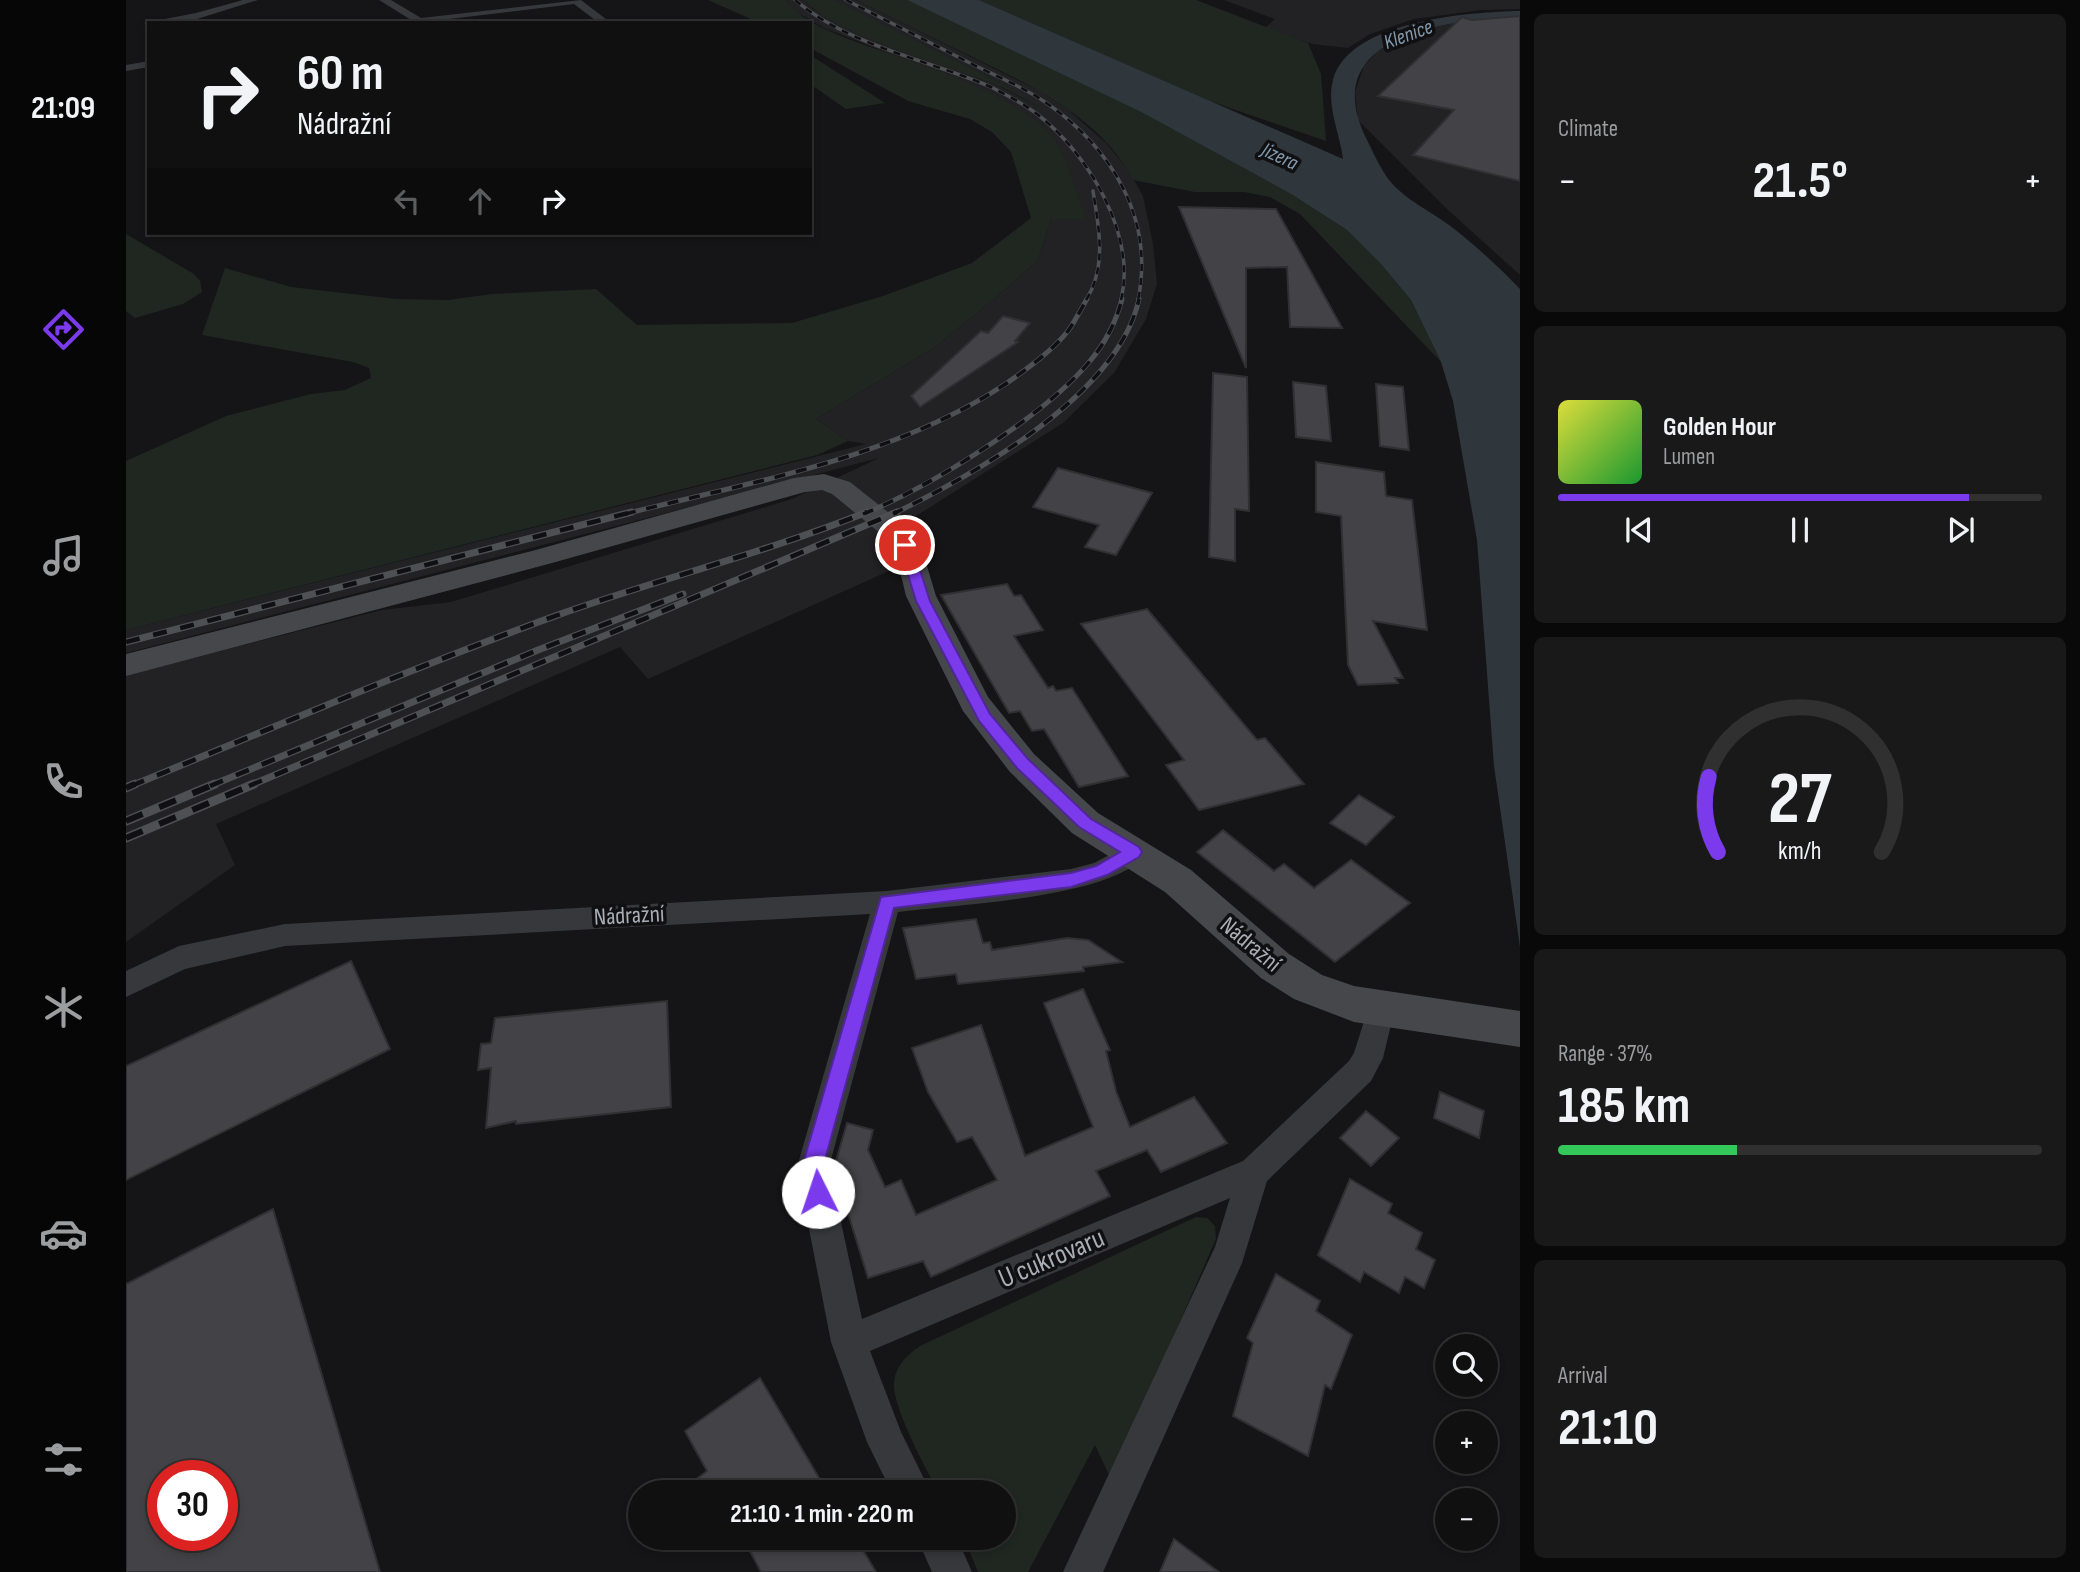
<!DOCTYPE html>
<html lang="en">
<head>
<meta charset="utf-8">
<style>
	body { margin:0; font-family:"Sofia Sans Condensed",sans-serif; background:#19191a; color:#f1f3f6; height:100vh; display:flex; flex-direction:column; font-size:26px; white-space:nowrap }
	* { box-sizing:border-box; margin:0 }
	p { font-size:23px; color:#9c9d9f }
	.icon { flex:none; width:38px; height:38px; fill:none; stroke:currentColor; stroke-width:2; stroke-linecap:round; stroke-linejoin:round }
	.map { position:relative; flex:1; overflow:hidden }
	.drawer { display:flex; flex-direction:column; gap:14px; padding:14px; background:#090909; width:560px }
	.drawer>* { flex:none }
	.guide { position:absolute; left:21px; top:21px; width:665px; height:214px; border-radius:0px; box-shadow:0 4px 10px #0003,0 0 0 2px #303031; background:#101011; color:#f1f3f6; overflow:hidden }
	.controls { position:absolute; left:1309px; top:1334px; display:grid; gap:14px }
	.controls a { display:grid; place-items:center; width:63px; height:63px; border-radius:50%; background:#101011; box-shadow:0 4px 10px #0003,0 0 0 2px #303031; font-size:35px }
	.speed { position:absolute; left:21px; top:1460px; display:flex; gap:14px; font-size:35px; font-weight:700; text-align:center }
	.speed>* { display:grid; place-content:center; width:91px; height:91px; border-radius:50%; background:#101011; box-shadow:0 4px 10px #0003,0 0 0 2px #303031; line-height:1 }
	.speed .limit { border:10px solid #d22; background:#fff; color:#111 }
	.pin { position:absolute; display:grid; place-items:center; width:60px; height:60px; color:#fff; margin:-30px; border:4px solid #fff; border-radius:50%; box-shadow:0 2px 7px #0007 }
	.me { position:absolute; width:77px; margin:-38px; rotate:356deg; stroke-linejoin:round; filter:drop-shadow(0 0 5px #0008) }
	.turn { display:flex; align-items:center; gap:24px; height:147px; padding:0 35px; font-size:32px }
	.turn .icon { width:91px; height:91px; stroke-width:2.5 }
	.turn b { display:block; font-size:49px; line-height:60px }
	.lanes { display:flex; align-items:center; height:66px; padding:0 35px; background:#0003; justify-content:center; gap:35px; direction:ltr }
	.lanes .off { opacity:.35 }
	.big { font-size:52px; font-weight:700; line-height:1.1 }
	.drawer .widget { flex:1; display:flex; flex-direction:column; justify-content:center; gap:10px; min-width:0; padding:0 24px; border-radius:10px; background:#19191a }
	.drawer .dial { align-items:center; gap:0 }
	.dial svg { height:182px; overflow:visible; fill:none; stroke:#303031; stroke-width:7; stroke-linecap:round; text-anchor:middle }
	.dial text { fill:#f1f3f6; stroke:none }
	.song { display:flex; align-items:center; gap:21px }
	.cover { width:84px; height:84px; border-radius:10px; background:linear-gradient(135deg,hsl(60 70% 55%),hsl(130 70% 35%)) }
	.played { height:7px; border-radius:4px; background:linear-gradient(90deg,#7c3aed 85%,#303031 85%) }
	.keys { display:flex; justify-content:space-around; direction:ltr }
	.heat { display:flex; justify-content:space-between; align-items:center; font-size:38px; direction:ltr }
	.charge { height:10px; border-radius:5px; background:linear-gradient(90deg,#34c759 37%,#303031 0) }
	.trip { position:absolute; left:502px; top:1480px; width:388px; height:70px; border-radius:35px; background:#101011; box-shadow:0 4px 10px #0003,0 0 0 2px #303031; font-weight:700; line-height:70px; text-align:center }
	main { display:flex; flex:1; min-height:0 }
	.menu { display:flex; flex-direction:column; width:126px; justify-content:space-around; align-items:center; background:#060607; color:#9c9d9f }
	.menu .icon { width:49px; height:49px }
	.menu .on { color:#7c3aed }
	.menu b { font-size:32px; color:#f1f3f6 }
	.map>svg:first-child { display:block }
	.built { fill:#222224 }
	.green { fill:#202721 }
	.water { fill:#2f363c }
	.building { fill:#434347; stroke:#303033; stroke-width:2; fill-rule:evenodd }
	.lines { fill:none; stroke-linecap:round; stroke-linejoin:round }
	.street { fill:#37383c; fill-rule:evenodd }
	.secondary { fill:#45474b; fill-rule:evenodd }
	.rail-far3-casing { stroke:#4e5054; stroke-width:3.5 }
	.rail-far2-casing { stroke:#4e5054; stroke-width:5 }
	.rail-far1-casing { stroke:#4e5054; stroke-width:7 }
	.rail-casing { stroke:#4e5054; stroke-width:9 }
	.rail-far3 { stroke:#101012; stroke-width:2.5; stroke-dasharray:7; stroke-linecap:butt }
	.rail-far2 { stroke:#101012; stroke-width:3.5; stroke-dasharray:11; stroke-linecap:butt }
	.rail-far1 { stroke:#101012; stroke-width:4.5; stroke-dasharray:14; stroke-linecap:butt }
	.rail { stroke:#101012; stroke-width:6; stroke-dasharray:18; stroke-linecap:butt }
	.route { fill:#7c3aed; stroke:#51269a; stroke-width:2 }
	.labels { text-anchor:middle; stroke-width:7; stroke-linejoin:round; paint-order:stroke }
	.far-water-label { font-size:21px; font-style:italic; fill:#839aae; stroke:#101012 }
	.street-label { font-size:24px; fill:#a9adb6; stroke:#101012 }
	.near-street-label { font-size:28px; fill:#a9adb6; stroke:#101012 }
</style>
</head>
<body>
<main>
<nav class="menu">
<b>21:09</b>
<svg class="icon on" aria-label="directions" viewBox="0 0 24 24"><path d="M12 3l9 9-9 9-9-9zM9 14v-3h6M13 9l2 2-2 2"/></svg>
<svg class="icon" aria-label="music" viewBox="0 0 24 24"><path d="M9 18V5l10-2v13"/><circle cx="6" cy="18" r="3"/><circle cx="16" cy="16" r="3"/></svg>
<svg class="icon" aria-label="phone" viewBox="0 0 24 24"><path d="M5 4h4l2 5-3 2q2 4 5 5l2-3 5 2v4C11 20 4 13 5 4z"/></svg>
<svg class="icon" aria-label="climate" viewBox="0 0 24 24"><path d="M12 3v18M4 7l16 10M4 17L20 7"/></svg>
<svg class="icon" aria-label="car" viewBox="0 0 24 24"><path d="M5 17H2v-5l4-1 3-4h7l3 4 3 1v5h-3M9 17h6M6 11h13"/><circle cx="7" cy="17" r="2"/><circle cx="17" cy="17" r="2"/></svg>
<svg class="icon" aria-label="filters" viewBox="0 0 24 24"><path d="M4 7h16M4 17h16"/><circle cx="9" cy="7" r="2"/><circle cx="15" cy="17" r="2"/></svg>
</nav>
<div class="map">
<svg width="1394" height="1572" viewBox="0 0 1394 1572">
	<rect width="100%" height="100%" fill="#151517"/>
	<g class="built">
		<path d="M 659,0 L 678,0 L 687,9 L 733,33 L 871,85 L 913,107 L 869,80 L 709,0 L 730,0 L 915,92 L 940,108 L 980,143 L 1003,171 L 1017,196 L 1027,244 L 1031,284 L 1020,319 L 988,373 L 937,423 L 757,537 L 774,566 L 522,679 L 494,647 L 90,824 L 109,865 L 0,942 L 0,675 L 256,610 L 325,602 L 666,499 L 753,458 L 0,653 L 0,630 L 740,444 L 722,441 L 690,419 L 809,347 L 868,299 L 912,260 L 925,219 L 959,219 L 933,148 L 922,134 L 891,109 L 854,89 L 698,28 L 669,11 Z"/>
		<path d="M 1098,0 L 1394,0 L 1394,9 L 1355,10 L 1288,19 L 1244,34 L 1222,48 L 1186,44 L 1139,28 L 1149,19 Z"/>
		<path d="M 1394,16 L 1394,275 L 1321,209 L 1232,120 L 1229,92 L 1238,66 L 1251,52 L 1280,34 L 1340,20 Z"/>
	</g>
	<g class="green">
		<path d="M 582,0 L 659,0 C 677,22 707,33 733,43 C 788,63 904,95 934,149 C 945,170 951,197 960,219 L 925,219 L 912,260 L 868,299 L 809,347 L 690,419 L 722,441 L 691,455 L 0,630 L 0,461 L 100,416 L 185,394 L 219,390 L 245,378 L 243,368 L 227,362 L 76,335 L 99,268 L 165,287 L 270,299 L 322,300 L 366,294 L 470,289 L 511,325 L 666,323 L 757,296 L 846,263 L 905,218 L 885,152 L 866,132 L 844,119 L 782,101 L 684,48 L 684,23 L 634,23 Z"/>
		<path d="M 678,0 L 709,0 L 869,80 L 920,110 C 902,102 885,90 866,83 C 817,64 712,36 678,0 Z"/>
		<path d="M 730,0 L 781,0 L 1017,113 L 1165,194 L 1221,230 L 1255,264 L 1285,300 L 1315,362 L 1174,214 L 1144,197 L 1118,192 L 1069,192 L 1007,180 C 974,116 902,84 840,54 C 803,36 767,18 730,0 Z"/>
		<path d="M 853,0 L 1070,0 L 1182,43 L 1195,74 L 1200,141 L 1081,100 Z"/>
		<path d="M 684,55 L 692,60 L 759,103 L 720,109 L 684,84 Z"/>
		<path d="M 0,234 L 68,274 L 74,281 L 76,292 L 57,304 L 9,318 L 0,311 Z"/>
		<path d="M 1070,1217 L 1081,1218 L 1089,1226 L 1090,1239 L 985,1479 L 969,1445 L 902,1572 L 852,1572 L 838,1538 L 878,1538 L 878,1493 L 813,1493 C 800,1469 769,1412 768,1386 C 768,1367 780,1356 794,1346 Z"/>
	</g>
	<path class="water" d="M 781,0 L 853,0 L 1217,159 C 1214,133 1200,106 1207,80 C 1223,20 1345,12 1394,11 L 1394,16 C 1325,20 1189,34 1240,138 C 1247,152 1254,168 1263,180 C 1280,201 1307,212 1327,228 C 1351,247 1373,267 1394,289 L 1394,947 L 1368,766 L 1351,540 L 1327,401 L 1315,362 L 1285,300 L 1255,264 L 1221,230 L 1165,194 L 1017,113 Z"/>
	<g class="building">
		<path d="M 1394,16 L 1394,181 L 1287,155 L 1328,110 L 1252,96 L 1336,17 L 1346,20 Z"/>
		<path d="M 1053,207 L 1150,209 L 1216,328 L 1164,327 L 1161,267 L 1120,268 L 1120,368 Z"/>
		<path d="M 877,316 L 904,323 L 889,341 L 892,342 L 794,407 L 785,396 L 855,331 L 862,333 Z"/>
		<path d="M 1087,373 L 1121,377 L 1123,511 L 1109,509 L 1109,561 L 1083,557 Z"/>
		<path d="M 1167,382 L 1200,386 L 1205,441 L 1170,437 Z"/>
		<path d="M 1250,384 L 1277,387 L 1283,450 L 1254,446 Z"/>
		<path d="M 1190,462 L 1258,472 L 1260,496 L 1286,500 L 1301,630 L 1247,621 L 1277,678 L 1269,678 L 1272,683 L 1232,685 L 1222,665 L 1215,516 L 1190,512 Z"/>
		<path d="M 932,468 L 1026,493 L 990,555 L 959,547 L 973,525 L 907,507 Z"/>
		<path d="M 881,584 L 888,596 L 895,595 L 917,630 L 888,636 L 922,688 L 927,686 L 930,691 L 946,688 L 1002,776 L 953,787 L 918,729 L 906,731 L 894,711 L 883,713 L 815,595 Z"/>
		<path d="M 1021,609 L 1131,740 L 1139,738 L 1178,784 L 1073,810 L 1040,765 L 1058,760 L 955,624 Z"/>
		<path d="M 1233,795 L 1268,817 L 1240,845 L 1204,823 Z"/>
		<path d="M 1097,830 L 1148,871 L 1158,864 L 1188,888 L 1225,860 L 1284,903 L 1209,962 L 1071,852 Z"/>
		<path d="M 850,919 L 857,943 L 864,942 L 866,950 L 941,938 L 962,940 L 996,962 L 957,967 L 958,971 L 832,984 L 830,974 L 790,979 L 777,928 Z"/>
		<path d="M 225,961 L 264,1049 L 0,1180 L 0,1066 Z"/>
		<path d="M 957,989 L 984,1050 L 980,1051 L 990,1091 L 1004,1127 L 1068,1097 L 1101,1143 L 1035,1172 L 1021,1150 L 970,1171 L 984,1196 L 805,1277 L 797,1261 L 742,1278 L 708,1168 L 721,1123 L 747,1130 L 742,1150 L 759,1187 L 775,1180 L 790,1215 L 871,1180 L 846,1137 L 831,1142 L 802,1092 L 786,1048 L 855,1025 L 899,1156 L 967,1127 L 918,1003 Z"/>
		<path d="M 541,1001 L 545,1107 L 390,1124 L 390,1121 L 360,1128 L 365,1068 L 352,1070 L 355,1044 L 365,1043 L 369,1018 Z"/>
		<path d="M 1314,1092 L 1358,1111 L 1353,1138 L 1308,1118 Z"/>
		<path d="M 1240,1111 L 1273,1138 L 1245,1166 L 1214,1138 Z"/>
		<path d="M 1224,1179 L 1266,1204 L 1262,1213 L 1296,1233 L 1290,1249 L 1309,1260 L 1298,1288 L 1279,1277 L 1273,1293 L 1238,1272 L 1234,1282 L 1192,1255 Z"/>
		<path d="M 147,1209 L 254,1572 L 0,1572 L 0,1284 ZM 37,1475 L 96,1475 L 96,1535 L 37,1535 Z"/>
		<path d="M 1150,1274 L 1194,1301 L 1190,1311 L 1226,1335 L 1205,1389 L 1199,1385 L 1182,1456 L 1107,1416 L 1127,1343 L 1121,1338 Z"/>
		<path d="M 634,1378 L 702,1493 L 552,1493 L 581,1471 L 559,1431 Z"/>
		<path d="M 617,1538 L 730,1538 L 750,1572 L 635,1572 Z"/>
		<path d="M 1048,1539 L 1093,1572 L 1034,1572 Z"/>
	</g>
	<g class="lines">
		<g class="street">
			<path d="M 117,0 L 132,0 L 71,19 L 23,23 L 23,26 L 18,23 L 70,13 Z"/>
			<path d="M 253,0 L 265,0 L 295,18 L 455,0 L 485,23 L 473,23 L 448,4 L 290,23 Z"/>
			<path d="M 23,61 L 23,67 L 0,71 L 0,65 Z"/>
			<path d="M 1007,842 L 1016,845 L 1020,852 C 996,898 823,905 772,912 L 703,1167 L 736,1319 L 1117,1161 L 1223,1061 L 1228,1053 L 1245,999 L 1255,995 L 1265,999 L 1269,1008 L 1257,1058 L 1245,1081 L 1141,1181 L 1116,1263 L 977,1572 L 937,1572 L 1089,1247 L 1104,1198 L 744,1351 L 775,1432 L 805,1493 L 766,1493 L 741,1442 L 705,1342 L 671,1167 L 744,914 L 159,946 L 59,969 L 0,997 L 0,971 L 53,946 L 159,924 L 761,891 L 945,869 L 968,863 Z"/>
			<path d="M 791,1538 L 831,1538 L 846,1572 L 806,1572 Z"/>
		</g>
		<path class="secondary" d="M 698,474 L 724,482 L 782,528 L 800,563 L 810,596 L 862,697 L 908,754 L 972,813 L 1065,870 L 1163,954 L 1196,975 L 1228,986 L 1394,1011 L 1394,1047 L 1228,1022 L 1168,999 L 1135,978 L 1039,892 L 946,833 L 884,772 L 837,711 L 780,596 L 772,563 L 760,538 L 706,494 L 696,490 L 679,492 L 426,563 L 0,676 L 0,654 L 406,551 L 668,478 Z"/>
		<defs>
			<g id="rail-far3">
				<path d="M 669,0 C 723,46 800,59 865,87 C 880,95 897,103 911,114 C 962,153 1011,235 995,300"/>
				<path d="M 720,0 C 759,20 799,40 838,60 C 865,74 894,85 919,102 C 985,147 1029,218 1012,300"/>
				<path d="M 960,300 C 981,267 973,228 967,191"/>
			</g>
			<g id="rail-far2">
				<path d="M 499,514 C 629,481 768,458 881,383 C 902,368 926,351 942,331 C 949,321 955,309 961,299"/>
				<path d="M 737,514 C 804,487 919,416 964,361 C 980,342 990,322 996,299"/>
				<path d="M 767,514 C 849,474 992,395 1013,299"/>
			</g>
			<g id="rail-far1">
				<path d="M 0,642 L 506,512"/>
				<path d="M 5,786 C 146,728 286,668 429,616 C 532,579 639,553 741,512"/>
				<path d="M 84,786 L 412,650 L 557,594"/>
				<path d="M 123,786 L 771,512"/>
			</g>
			<g id="rail">
				<path d="M 0,788 L 9,784"/>
				<path d="M 0,821 L 89,784"/>
				<path d="M 0,838 L 128,784"/>
			</g>
		</defs>
		<use href="#rail-far3" class="rail-far3-casing"/>
		<use href="#rail-far2" class="rail-far2-casing"/>
		<use href="#rail-far1" class="rail-far1-casing"/>
		<use href="#rail" class="rail-casing"/>
		<use href="#rail-far3" class="rail-far3"/>
		<use href="#rail-far2" class="rail-far2"/>
		<use href="#rail-far1" class="rail-far1"/>
		<use href="#rail" class="rail"/>
	</g>
	<path class="route" d="M 779,541 L 786,545 L 804,601 L 864,714 L 902,759 L 965,819 L 1013,847 L 1016,852 L 1013,857 L 981,875 L 945,887 L 768,908 L 697,1167 L 702,1192 L 699,1199 L 692,1202 L 684,1199 L 676,1167 L 755,897 L 945,873 L 970,866 L 994,852 L 953,827 L 891,768 L 853,721 L 790,601 L 773,545 Z"/>
	<g class="labels">
		<g class="far-water-label">
			<text transform="translate(1282 34) rotate(-20)" y="7">Klenice</text>
			<text transform="translate(1154 156) rotate(25)" y="7">Jizera</text>
		</g>
		<g class="street-label">
			<text transform="translate(503 915) rotate(-3)" y="8">Nádražní</text>
			<text transform="translate(1125 944) rotate(40)" y="8">Nádražní</text>
		</g>
		<g class="near-street-label">
			<text transform="translate(925 1257) rotate(-23)" y="10">U cukrovaru</text>
		</g>
	</g>
</svg>
<div class="controls">
<a><svg class="icon" aria-label="search" viewBox="0 0 24 24"><circle cx="10" cy="10" r="6"/><path d="M15 15l6 6"/></svg></a>
<a>+</a>
<a>−</a>
</div>
<div class="speed"><div class="limit">30</div></div>
<div class="pin" style="left:779px;top:545px;background:#d93025"><svg class="icon" aria-label="arrive" viewBox="0 0 24 24"><path d="M6 21V4h12l-3 4 3 4H6"/></svg></div>
<svg class="me" style="left:692px;top:1192px" viewBox="-20 -20 40 40"><circle r="19" fill="#fff"/><path d="M0-13L10 11 0 6-10 11z" fill="#7c3aed"/></svg>
<div class="trip">21:10 · 1 min · 220 m</div>
<div class="guide">
<div class="turn"><svg class="icon" aria-label="right" viewBox="0 0 24 24"><path d="M7 20v-9h11M14 6l5 5-5 5"/></svg><div><b>60 m</b>Nádražní</div></div>
<div class="lanes"><svg class="icon off" aria-label="left" viewBox="0 0 24 24"><path d="M17 20v-9H6M10 6l-5 5 5 5"/></svg><svg class="icon off" aria-label="ahead" viewBox="0 0 24 24"><path d="M12 20V5M6 11l6-6 6 6"/></svg><svg class="icon" aria-label="right" viewBox="0 0 24 24"><path d="M7 20v-9h11M14 6l5 5-5 5"/></svg></div>
</div>
</div>
<section class="drawer">
<div class="widget"><p>Climate</p>
<div class="heat"><a>−</a><b class="big">21.5°</b><a>+</a></div>
</div>
<div class="widget">
<div class="song"><i class="cover"></i><div><b>Golden Hour</b><p>Lumen</p></div></div>
<div class="played"></div>
<div class="keys"><svg class="icon" aria-label="previous" viewBox="0 0 24 24"><path d="M18 5L8 12l10 7zM5 5v14"/></svg><svg class="icon" aria-label="pause" viewBox="0 0 24 24"><path d="M8 5v14M16 5v14"/></svg><svg class="icon" aria-label="next" viewBox="0 0 24 24"><path d="M6 5l10 7-10 7zM19 5v14"/></svg></div>
</div>
<div class="widget dial"><svg viewBox="0 0 100 80">
<path d="M14 69A42 42 0 1 1 86 69"/>
<path d="M14 69A42 42 0 0 1 10 36" stroke="#7c3aed"/>
<text x="50" y="56" font-size="32" font-weight="700">27</text>
<text x="50" y="72" font-size="11">km/h</text>
</svg></div>
<div class="widget"><p>Range · 37%</p><b class="big">185 km</b><div class="charge"></div></div>
<div class="widget"><p>Arrival</p><b class="big">21:10</b></div>
</section>
</main>
</body>
</html>
